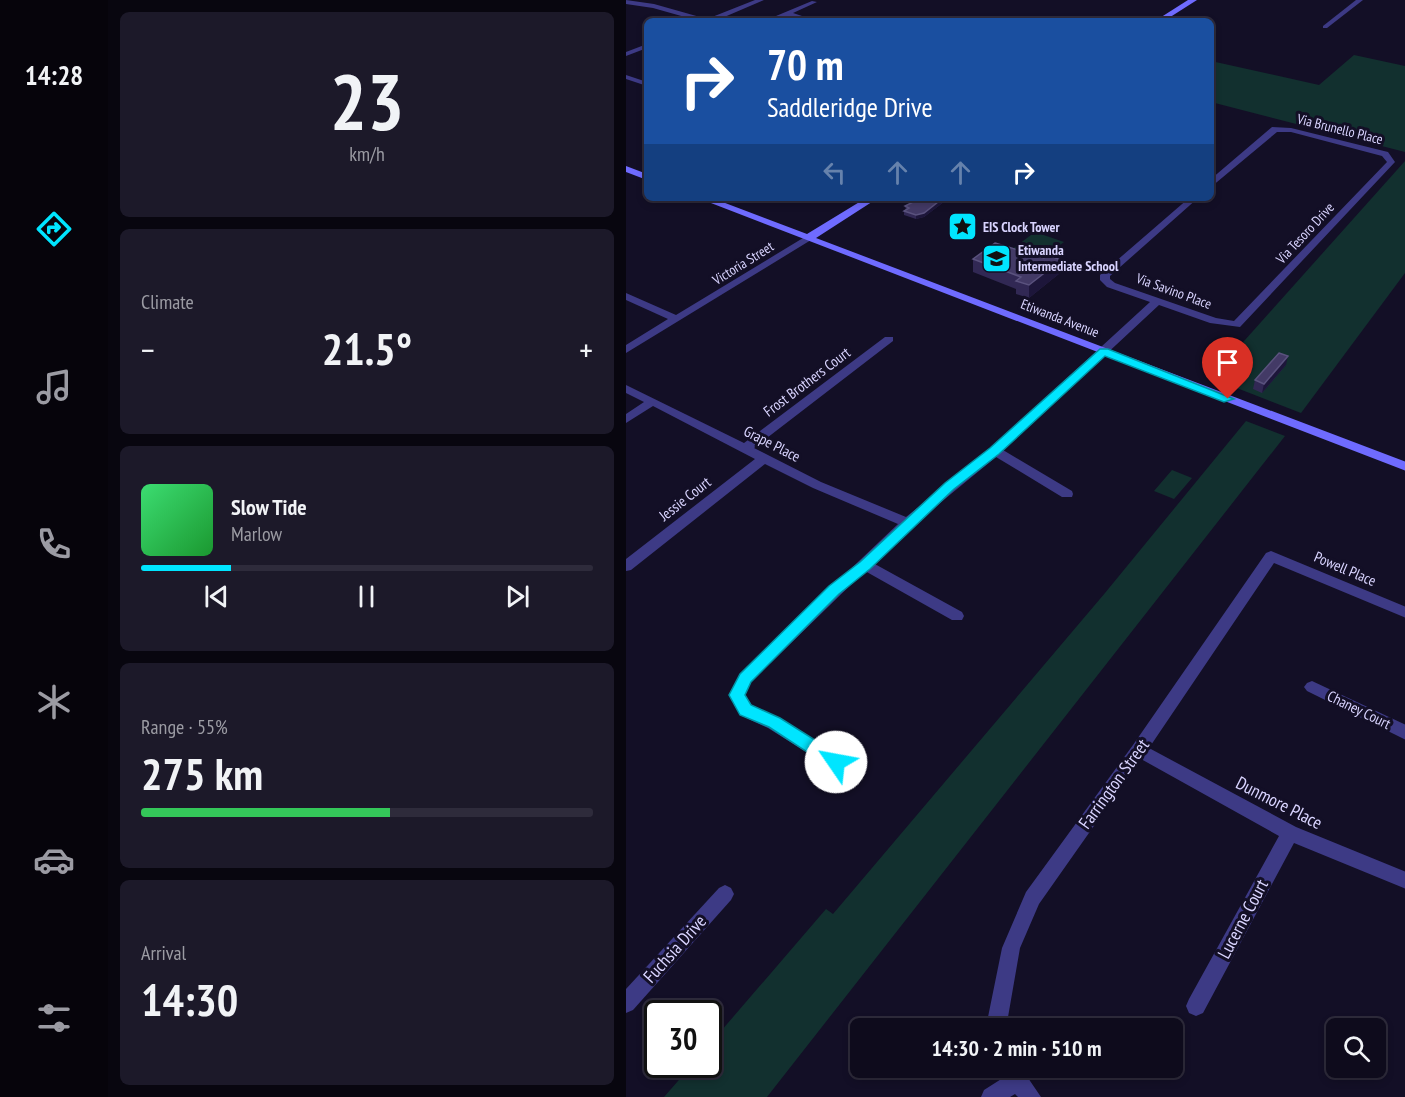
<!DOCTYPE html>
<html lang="en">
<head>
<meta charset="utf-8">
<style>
	body { margin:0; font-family:"PT Sans Narrow",sans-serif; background:#1c1929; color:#f1f3f6; height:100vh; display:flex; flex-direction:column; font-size:22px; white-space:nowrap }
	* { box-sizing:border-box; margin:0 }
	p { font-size:20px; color:#9b9ba3 }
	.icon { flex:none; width:33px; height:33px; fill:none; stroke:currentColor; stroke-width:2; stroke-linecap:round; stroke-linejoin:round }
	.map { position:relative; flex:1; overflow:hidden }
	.sheet { display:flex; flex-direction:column; gap:12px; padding:12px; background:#08060f; width:518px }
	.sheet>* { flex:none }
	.top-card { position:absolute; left:18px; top:18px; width:570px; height:183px; border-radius:9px; box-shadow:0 3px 9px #0003,0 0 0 2px #2e2b3b; background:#1a4fa0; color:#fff; overflow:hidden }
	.buttons { position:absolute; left:700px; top:1018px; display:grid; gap:12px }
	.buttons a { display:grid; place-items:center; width:60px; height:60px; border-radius:9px; background:#0e0b1c; box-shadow:0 3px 9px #0003,0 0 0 2px #2e2b3b; font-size:30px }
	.speed { position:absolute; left:18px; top:1000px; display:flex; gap:12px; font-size:30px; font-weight:700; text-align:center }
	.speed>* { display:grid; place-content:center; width:78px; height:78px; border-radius:50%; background:#0e0b1c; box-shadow:0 3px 9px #0003,0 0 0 2px #2e2b3b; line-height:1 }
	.speed .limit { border:3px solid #111; border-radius:9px; background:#fff; color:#111 }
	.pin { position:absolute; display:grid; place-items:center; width:51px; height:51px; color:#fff; margin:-62px -26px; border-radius:50% 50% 50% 0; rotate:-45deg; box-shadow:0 0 6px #0007 }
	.pin .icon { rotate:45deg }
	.me { position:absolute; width:66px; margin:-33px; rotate:303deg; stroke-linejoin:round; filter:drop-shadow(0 0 4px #0008) }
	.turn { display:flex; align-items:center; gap:21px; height:126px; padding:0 24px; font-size:27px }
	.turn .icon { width:78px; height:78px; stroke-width:2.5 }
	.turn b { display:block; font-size:42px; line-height:51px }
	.lanes { display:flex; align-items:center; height:57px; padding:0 24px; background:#0003; justify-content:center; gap:30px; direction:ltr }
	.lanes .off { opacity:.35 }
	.big { font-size:45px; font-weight:700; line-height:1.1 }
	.sheet .card { flex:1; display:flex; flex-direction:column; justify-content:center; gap:9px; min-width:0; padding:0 21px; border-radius:9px; background:#1c1929 }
	.sheet .dial { align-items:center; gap:0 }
	.dial b { font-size:78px; line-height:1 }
	.song { display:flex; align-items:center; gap:18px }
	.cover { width:72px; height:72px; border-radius:9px; background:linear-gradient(135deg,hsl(140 70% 55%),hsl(130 70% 35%)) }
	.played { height:6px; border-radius:3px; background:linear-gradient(90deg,#00e5ff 20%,#2e2b3b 20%) }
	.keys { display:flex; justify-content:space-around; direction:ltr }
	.heat { display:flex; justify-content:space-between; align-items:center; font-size:33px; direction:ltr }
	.charge { height:9px; border-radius:4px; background:linear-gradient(90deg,#34c759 55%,#2e2b3b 0) }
	.trip { position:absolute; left:224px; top:1018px; width:333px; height:60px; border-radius:9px; background:#0e0b1c; box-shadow:0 3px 9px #0003,0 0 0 2px #2e2b3b; font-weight:700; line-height:60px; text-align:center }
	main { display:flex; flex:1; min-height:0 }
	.menu { display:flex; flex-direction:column; width:108px; justify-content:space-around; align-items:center; background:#06040b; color:#9b9ba3 }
	.menu .icon { width:42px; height:42px }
	.menu .selected { color:#00e5ff }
	.menu b { font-size:27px; color:#f1f3f6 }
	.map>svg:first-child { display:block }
	.green { fill:#12302f }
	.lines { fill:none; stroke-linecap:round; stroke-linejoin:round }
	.street { fill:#3d3a85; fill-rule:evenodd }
	.secondary { fill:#6f6bff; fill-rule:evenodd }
	.wall { fill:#312854 }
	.shaded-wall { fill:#1d163a }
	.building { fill:#433a66; stroke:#5a527e; stroke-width:1.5 }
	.route { fill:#00e5ff; stroke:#0095a6; stroke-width:1.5 }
	.labels { text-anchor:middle; stroke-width:6; stroke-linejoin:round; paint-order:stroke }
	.far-street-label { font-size:14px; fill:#d9d4ff; stroke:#130f26 }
	.far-poi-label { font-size:14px; font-weight:bold; fill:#d9d4ff; stroke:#130f26; text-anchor:start }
	.street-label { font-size:15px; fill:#d9d4ff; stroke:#130f26 }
	.near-street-label { font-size:18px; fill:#d9d4ff; stroke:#130f26 }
</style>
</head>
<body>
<main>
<nav class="menu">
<b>14:28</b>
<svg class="icon selected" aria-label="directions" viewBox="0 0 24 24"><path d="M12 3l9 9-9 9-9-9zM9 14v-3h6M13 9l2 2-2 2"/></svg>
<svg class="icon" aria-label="music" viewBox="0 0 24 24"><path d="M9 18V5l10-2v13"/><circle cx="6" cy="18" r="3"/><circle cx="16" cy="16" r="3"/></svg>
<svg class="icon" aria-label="phone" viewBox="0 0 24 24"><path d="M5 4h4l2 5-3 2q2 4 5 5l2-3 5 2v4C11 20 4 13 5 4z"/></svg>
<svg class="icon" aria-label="climate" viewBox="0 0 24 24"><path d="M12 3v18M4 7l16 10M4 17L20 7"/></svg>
<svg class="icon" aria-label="car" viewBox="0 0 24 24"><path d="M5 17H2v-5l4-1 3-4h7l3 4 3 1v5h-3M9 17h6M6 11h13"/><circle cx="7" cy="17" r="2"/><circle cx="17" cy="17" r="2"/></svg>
<svg class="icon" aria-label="filters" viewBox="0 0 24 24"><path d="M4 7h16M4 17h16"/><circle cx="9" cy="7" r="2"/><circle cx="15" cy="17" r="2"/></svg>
</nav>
<section class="sheet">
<div class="card dial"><b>23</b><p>km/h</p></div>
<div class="card"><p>Climate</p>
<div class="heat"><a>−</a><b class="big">21.5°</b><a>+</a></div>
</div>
<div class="card">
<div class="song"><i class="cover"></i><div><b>Slow Tide</b><p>Marlow</p></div></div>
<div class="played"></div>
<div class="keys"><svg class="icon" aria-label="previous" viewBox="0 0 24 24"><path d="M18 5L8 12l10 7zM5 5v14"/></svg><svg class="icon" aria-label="pause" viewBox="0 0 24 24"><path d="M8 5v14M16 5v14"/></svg><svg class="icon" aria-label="next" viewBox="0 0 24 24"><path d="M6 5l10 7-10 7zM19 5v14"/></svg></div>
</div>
<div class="card"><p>Range · 55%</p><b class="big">275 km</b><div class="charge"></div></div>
<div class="card"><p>Arrival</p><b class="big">14:30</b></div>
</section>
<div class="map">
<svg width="780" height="1097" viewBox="0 0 780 1097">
	<rect width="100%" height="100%" fill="#130f26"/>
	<g class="green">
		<path d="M 728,55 L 779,66 L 779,152 L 585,102 L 585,61 L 693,85 Z"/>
		<path d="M 779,161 L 779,273 L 675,413 L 585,378 Z"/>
		<path d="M 409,232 L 438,242 L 410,264 L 381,253 Z"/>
		<path d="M 620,421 L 659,436 L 141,1097 L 38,1097 L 66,1065 L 82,1065 L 83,1045 L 200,909 L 207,914 L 479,593 Z"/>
		<path d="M 546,470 L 566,478 L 548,499 L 528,491 Z"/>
	</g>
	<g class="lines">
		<g class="street">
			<path d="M 0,0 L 28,4 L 81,19 L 129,0 L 138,0 L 89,21 L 73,21 L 27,8 L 0,4 Z"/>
			<path d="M 730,0 L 737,0 L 701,28 L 697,28 L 697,26 Z"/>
			<path d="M 186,1 L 191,2 L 167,13 L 191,21 C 181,21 172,16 162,16 C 154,16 146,21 138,21 Z"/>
			<path d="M 21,44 L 21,48 L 0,56 L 0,52 Z"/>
			<path d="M 0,75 L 21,82 L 21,86 L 0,79 Z"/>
			<path d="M 646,127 L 665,128 L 762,152 L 769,162 L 614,327 L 584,323 L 533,305 L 377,450 L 446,491 L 447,494 L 446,497 L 436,497 L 370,457 L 286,526 L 247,563 L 336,612 L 338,616 L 336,620 L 326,620 L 239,571 L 125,682 L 119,695 L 126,705 L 154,718 L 216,757 L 218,762 L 216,767 L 210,769 L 204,767 L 142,728 L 114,715 L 103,695 L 114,674 L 272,524 L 187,488 L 139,464 L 5,570 L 0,571 L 0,559 L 129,459 L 27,406 L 0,423 L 0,414 L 18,402 L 0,393 L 0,385 L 118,443 L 259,337 L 267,337 L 267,341 L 128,448 L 195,482 L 280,517 L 365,448 L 524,302 L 481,287 L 474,280 L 474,275 L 563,198 L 572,198 L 484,276 L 484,279 L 489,283 L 590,318 L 608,321 L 761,162 L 756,156 L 665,132 L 651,132 L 585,187 L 585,179 Z"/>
			<path d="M 182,235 L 185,236 L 185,240 L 0,353 L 0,345 L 42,319 L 0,300 L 0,293 L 50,315 Z"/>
			<path d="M 645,551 L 780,607 L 780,618 L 648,563 L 523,748 L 670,827 L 780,872 L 780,889 L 668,843 L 577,1013 L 570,1016 L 563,1013 L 560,1006 L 563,999 L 653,836 L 515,759 L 413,904 L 394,948 L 382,1017 L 386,1029 L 366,1029 L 362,1017 L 376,948 L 400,892 L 507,745 L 640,553 Z"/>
			<path d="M 686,681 L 780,725 L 780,740 L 681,691 L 678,687 L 681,683 Z"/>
			<path d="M 99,885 L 105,888 L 108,894 L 105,900 L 7,1010 L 0,1013 L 0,989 L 93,888 Z"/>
			<path d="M 378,1068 L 398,1068 L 400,1075 L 415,1097 L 392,1097 L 389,1094 L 384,1097 L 355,1097 L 358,1090 L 380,1076 Z"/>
		</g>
		<g class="secondary">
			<path d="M 562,0 L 571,0 L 538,21 L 529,21 Z"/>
			<path d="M 0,166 L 21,174 L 21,180 L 0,172 Z"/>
			<path d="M 72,198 L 86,198 L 181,234 L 240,198 L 252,198 L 190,238 L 780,462 L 780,471 Z"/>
		</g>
	</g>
	<g class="wall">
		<path d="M 295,198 L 323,198 L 298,217 L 290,219 L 278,215 L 278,211 L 280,210 L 279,206 Z"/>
		<path d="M 347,259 L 434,273 L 403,298 L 390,294 L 390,289 L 347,272 Z"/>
		<path d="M 660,365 L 636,393 L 627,389 L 629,380 Z"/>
	</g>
	<g class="shaded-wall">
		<path d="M 317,198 L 323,198 L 298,217 L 290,219 L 290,215 Z"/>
		<path d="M 435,260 L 434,273 L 403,298 L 403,285 Z"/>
		<path d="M 662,356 L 660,365 L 636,393 L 638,384 Z"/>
	</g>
	<g class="building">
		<path d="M 295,198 L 317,198 L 298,213 L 290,215 L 278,211 L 283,208 L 279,206 Z"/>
		<path d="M 369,243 L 418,258 L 422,255 L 435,260 L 403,285 L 390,281 L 395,277 L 347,259 Z"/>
		<path d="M 653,353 L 662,356 L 638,384 L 629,380 Z"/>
	</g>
	<path class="route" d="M 474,349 L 482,349 L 608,399 L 598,402 L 479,356 L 373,454 L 328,489 L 244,569 L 213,594 L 125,682 L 119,695 L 125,705 L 154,718 L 216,757 L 219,762 L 216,767 L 204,767 L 143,727 L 114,715 L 103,695 L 114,674 L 203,586 L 234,562 L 319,483 L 364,448 Z"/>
	<defs>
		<symbol id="sight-square" viewBox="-11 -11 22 22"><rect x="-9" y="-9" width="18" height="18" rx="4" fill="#00e5ff" stroke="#130f26"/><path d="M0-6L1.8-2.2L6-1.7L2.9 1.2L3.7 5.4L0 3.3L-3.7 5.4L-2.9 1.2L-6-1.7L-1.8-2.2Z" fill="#111"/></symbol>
		<symbol id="school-square" viewBox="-11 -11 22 22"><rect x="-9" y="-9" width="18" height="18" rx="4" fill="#00e5ff" stroke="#130f26"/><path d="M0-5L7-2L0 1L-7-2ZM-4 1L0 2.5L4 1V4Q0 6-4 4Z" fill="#111"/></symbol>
	</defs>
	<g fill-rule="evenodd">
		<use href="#sight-square" x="320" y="210" width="33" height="33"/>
		<use href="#school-square" x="354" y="242" width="33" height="33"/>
	</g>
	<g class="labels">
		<g class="far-street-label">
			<text transform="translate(714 129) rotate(14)" y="5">Via Brunello Place</text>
			<text transform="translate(679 233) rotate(-47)" y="5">Via Tesoro Drive</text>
			<text transform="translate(117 263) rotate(-32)" y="5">Victoria Street</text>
			<text transform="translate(548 291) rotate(20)" y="5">Via Savino Place</text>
			<text transform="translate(434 318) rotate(21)" y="5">Etiwanda Avenue</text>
		</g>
		<g class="far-poi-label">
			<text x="357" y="232">EIS Clock Tower</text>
			<text x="392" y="255">Etiwanda<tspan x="392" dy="16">Intermediate School</tspan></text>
		</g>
		<g class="street-label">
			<text transform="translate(181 382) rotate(-37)" y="5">Frost Brothers Court</text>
			<text transform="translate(146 444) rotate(27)" y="5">Grape Place</text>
			<text transform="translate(59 499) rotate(-38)" y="5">Jessie Court</text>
			<text transform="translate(719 569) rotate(23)" y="5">Powell Place</text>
			<text transform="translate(733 710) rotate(26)" y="5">Chaney Court</text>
		</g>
		<g class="near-street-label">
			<text transform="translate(488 784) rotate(-54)" y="6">Farrington Street</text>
			<text transform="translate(653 803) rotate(27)" y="6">Dunmore Place</text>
			<text transform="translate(617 919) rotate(-62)" y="6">Lucerne Court</text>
			<text transform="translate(49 949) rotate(-48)" y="6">Fuchsia Drive</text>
		</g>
	</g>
</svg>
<div class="buttons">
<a><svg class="icon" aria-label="search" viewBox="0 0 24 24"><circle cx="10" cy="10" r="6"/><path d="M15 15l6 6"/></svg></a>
</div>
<div class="speed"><div class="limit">30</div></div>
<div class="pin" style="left:602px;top:399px;background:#d93025"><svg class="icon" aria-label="arrive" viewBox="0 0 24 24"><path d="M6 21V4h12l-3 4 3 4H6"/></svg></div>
<svg class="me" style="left:210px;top:762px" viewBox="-20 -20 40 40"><circle r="19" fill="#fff"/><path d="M0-13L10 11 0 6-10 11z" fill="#00e5ff"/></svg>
<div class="trip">14:30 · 2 min · 510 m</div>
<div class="top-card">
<div class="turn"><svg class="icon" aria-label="right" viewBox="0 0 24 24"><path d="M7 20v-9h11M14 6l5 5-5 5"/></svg><div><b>70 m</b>Saddleridge Drive</div></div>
<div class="lanes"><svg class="icon off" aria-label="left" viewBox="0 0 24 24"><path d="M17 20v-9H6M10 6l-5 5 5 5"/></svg><svg class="icon off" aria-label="ahead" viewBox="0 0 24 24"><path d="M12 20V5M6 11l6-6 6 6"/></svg><svg class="icon off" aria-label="ahead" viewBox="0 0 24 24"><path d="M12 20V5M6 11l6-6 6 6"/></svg><svg class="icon" aria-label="right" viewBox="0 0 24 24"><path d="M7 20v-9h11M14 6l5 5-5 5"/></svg></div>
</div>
</div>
</main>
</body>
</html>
